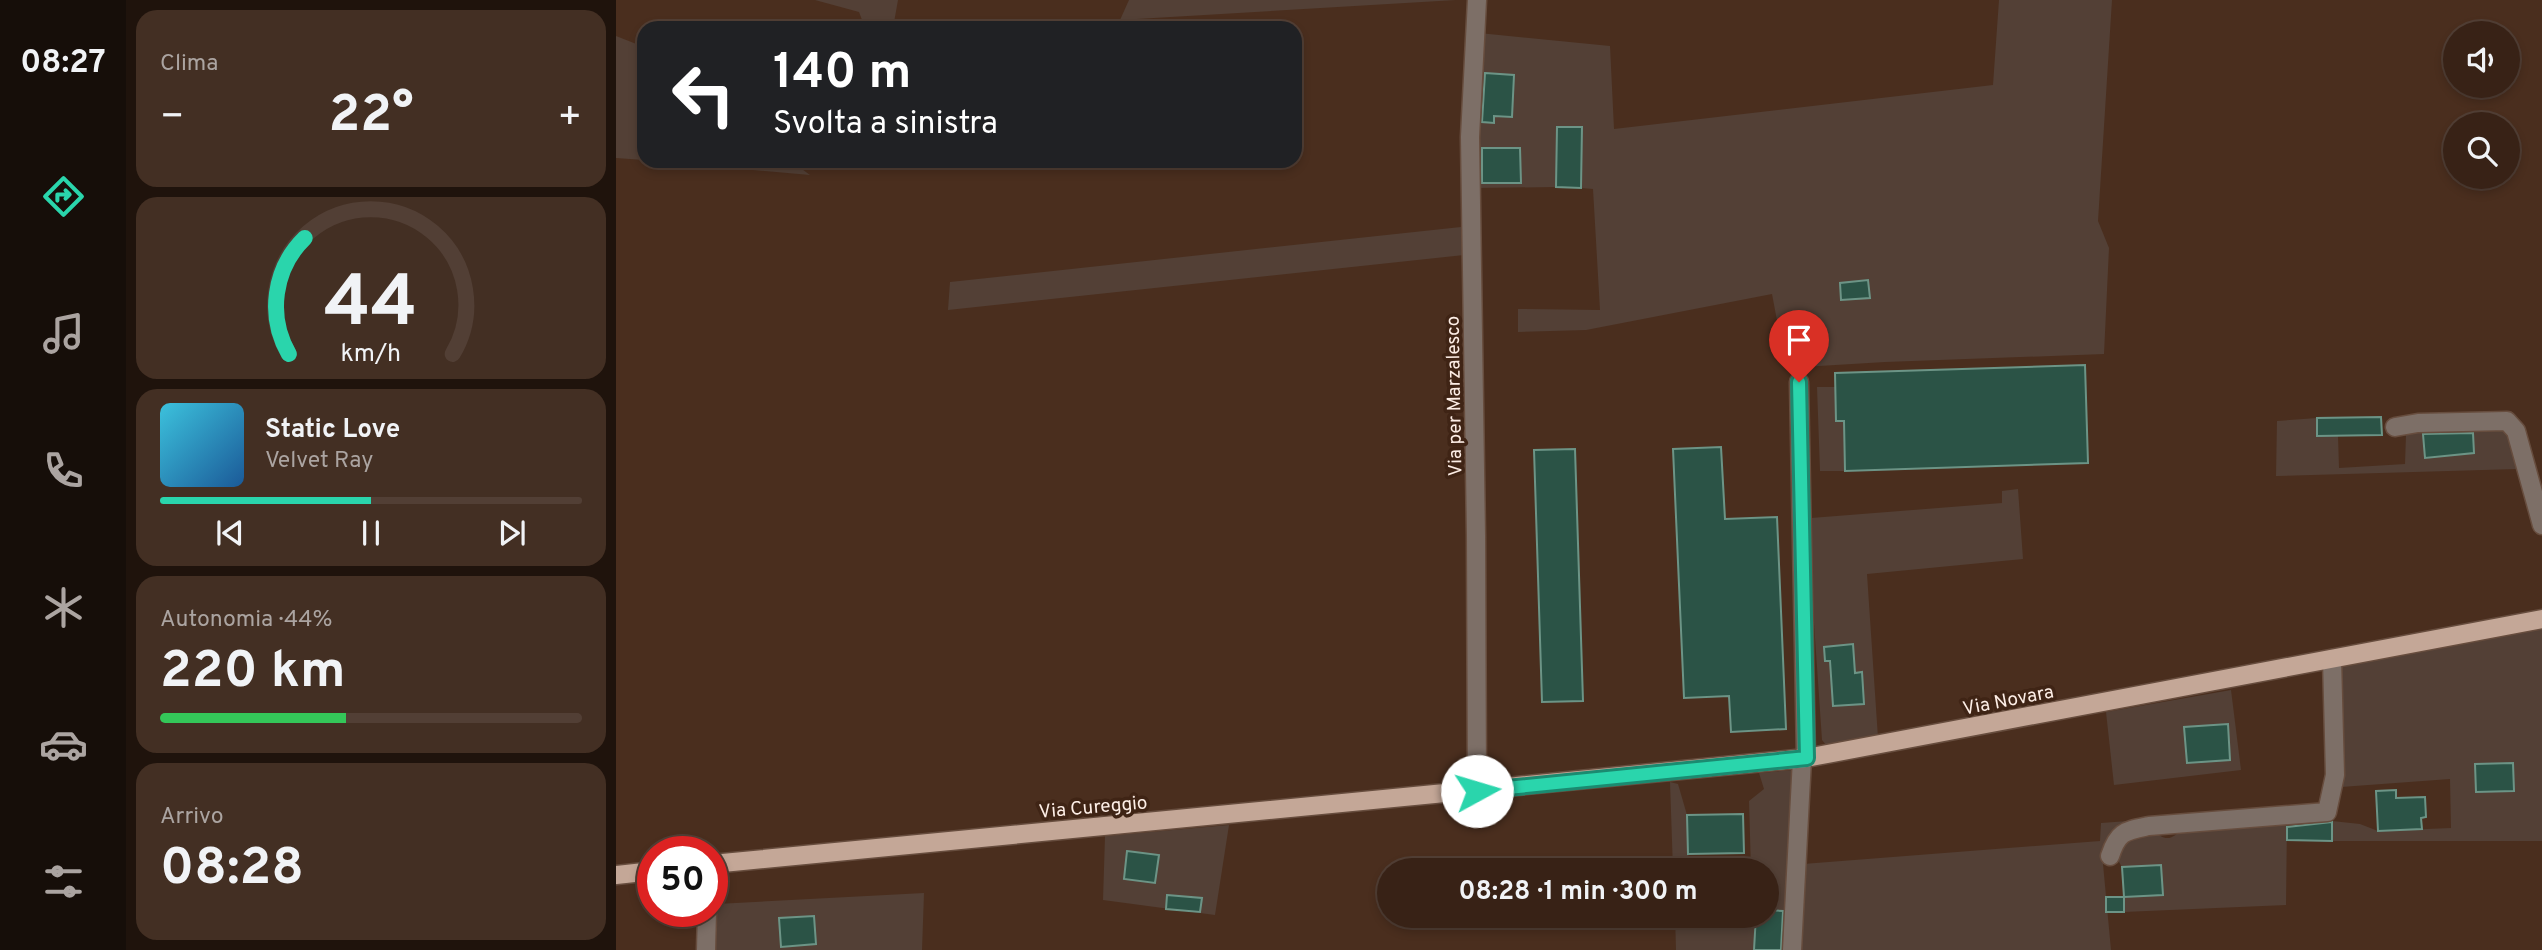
<!DOCTYPE html>
<html lang="it">
<head>
<meta charset="utf-8">
<style>
	body { margin:0; font-family:Overpass,sans-serif; background:#432f23; color:#f1f3f6; height:100vh; display:flex; flex-direction:column; font-size:26px; white-space:nowrap }
	* { box-sizing:border-box; margin:0 }
	p { font-size:23px; color:#aba4a1 }
	.icon { flex:none; width:38px; height:38px; fill:none; stroke:currentColor; stroke-width:2; stroke-linecap:round; stroke-linejoin:round }
	.map { position:relative; flex:1; overflow:hidden }
	.panel { display:flex; flex-direction:column; gap:10px; padding:10px; background:#1f130c; width:490px }
	.panel>* { flex:none }
	.top-card { position:absolute; left:21px; top:21px; width:665px; height:147px; border-radius:21px; box-shadow:0 4px 10px #0003,0 0 0 2px #523f35; background:#202124; color:#fff; overflow:hidden }
	.tools { position:absolute; left:1827px; top:21px; display:grid; gap:14px }
	.tools a { display:grid; place-items:center; width:77px; height:77px; border-radius:50%; background:#382216; box-shadow:0 4px 10px #0003,0 0 0 2px #523f35; font-size:35px }
	.speed { position:absolute; left:21px; top:836px; display:flex; gap:14px; font-size:35px; font-weight:700; text-align:center }
	.speed>* { display:grid; place-content:center; width:91px; height:91px; border-radius:50%; background:#382216; box-shadow:0 4px 10px #0003,0 0 0 2px #523f35; line-height:1 }
	.speed .limit { border:10px solid #d22; background:#fff; color:#111 }
	.pin { position:absolute; display:grid; place-items:center; width:60px; height:60px; color:#fff; margin:-72px -30px; border-radius:50% 50% 50% 0; rotate:-45deg; box-shadow:0 0 7px #0007 }
	.pin .icon { rotate:45deg }
	.me { position:absolute; width:77px; margin:-38px; rotate:84deg; stroke-linejoin:round; filter:drop-shadow(0 0 5px #0008) }
	.turn { display:flex; align-items:center; gap:24px; height:147px; padding:0 21px; font-size:32px }
	.turn .icon { width:91px; height:91px; stroke-width:2.5 }
	.turn b { display:block; font-size:49px; line-height:60px }
	.big { font-size:52px; font-weight:700; line-height:1.1 }
	.panel .widget { flex:1; display:flex; flex-direction:column; justify-content:center; gap:10px; min-width:0; padding:0 24px; border-radius:21px; background:#432f23 }
	.panel .dial { align-items:center; gap:0 }
	.dial svg { height:182px; overflow:visible; fill:none; stroke:#523f35; stroke-width:7; stroke-linecap:round; text-anchor:middle }
	.dial text { fill:#f1f3f6; stroke:none }
	.song { display:flex; align-items:center; gap:21px }
	.cover { width:84px; height:84px; border-radius:10px; background:linear-gradient(135deg,hsl(190 70% 55%),hsl(210 70% 35%)) }
	.played { height:7px; border-radius:4px; background:linear-gradient(90deg,#2ad5ac 50%,#523f35 50%) }
	.keys { display:flex; justify-content:space-around; direction:ltr }
	.heat { display:flex; justify-content:space-between; align-items:center; font-size:38px; direction:ltr }
	.charge { height:10px; border-radius:5px; background:linear-gradient(90deg,#34c759 44%,#523f35 0) }
	.trip { position:absolute; left:761px; top:858px; width:402px; height:70px; border-radius:35px; background:#382216; box-shadow:0 4px 10px #0003,0 0 0 2px #523f35; font-weight:700; line-height:70px; text-align:center }
	main { display:flex; flex:1; min-height:0 }
	.tab-bar { display:flex; flex-direction:column; width:126px; justify-content:space-around; align-items:center; background:#160e09; color:#aba4a1 }
	.tab-bar .icon { width:49px; height:49px }
	.tab-bar .active { color:#2ad5ac }
	.tab-bar b { font-size:32px; color:#f1f3f6 }
	.map>svg:first-child { display:block }
	.green { fill:#534036 }
	.building { fill:#2b5346; stroke:#6c9486; stroke-width:2 }
	.lines { fill:none; stroke-linecap:round; stroke-linejoin:round }
	.minor-casing { stroke:#674d3e; stroke-width:21 }
	.major-casing { stroke:#674d3e; stroke-width:21 }
	.minor { stroke:#7d6f67; stroke-width:18 }
	.major { stroke:#c4a797; stroke-width:18 }
	.route-casing { stroke:#1b8a70; stroke-width:18 }
	.route { stroke:#2ad5ac; stroke-width:12 }
	.labels { text-anchor:middle; stroke-width:7; stroke-linejoin:round; paint-order:stroke }
	.street-label { font-size:19px; fill:#fdeee6; stroke:#3f2415 }
</style>
</head>
<body>
<main>
<nav class="tab-bar">
<b>08:27</b>
<svg class="icon active" aria-label="directions" viewBox="0 0 24 24"><path d="M12 3l9 9-9 9-9-9zM9 14v-3h6M13 9l2 2-2 2"/></svg>
<svg class="icon" aria-label="music" viewBox="0 0 24 24"><path d="M9 18V5l10-2v13"/><circle cx="6" cy="18" r="3"/><circle cx="16" cy="16" r="3"/></svg>
<svg class="icon" aria-label="phone" viewBox="0 0 24 24"><path d="M5 4h4l2 5-3 2q2 4 5 5l2-3 5 2v4C11 20 4 13 5 4z"/></svg>
<svg class="icon" aria-label="climate" viewBox="0 0 24 24"><path d="M12 3v18M4 7l16 10M4 17L20 7"/></svg>
<svg class="icon" aria-label="car" viewBox="0 0 24 24"><path d="M5 17H2v-5l4-1 3-4h7l3 4 3 1v5h-3M9 17h6M6 11h13"/><circle cx="7" cy="17" r="2"/><circle cx="17" cy="17" r="2"/></svg>
<svg class="icon" aria-label="filters" viewBox="0 0 24 24"><path d="M4 7h16M4 17h16"/><circle cx="9" cy="7" r="2"/><circle cx="15" cy="17" r="2"/></svg>
</nav>
<section class="panel">
<div class="widget"><p>Clima</p>
<div class="heat"><a>−</a><b class="big">22°</b><a>+</a></div>
</div>
<div class="widget dial"><svg viewBox="0 0 100 80">
<path d="M14 69A42 42 0 1 1 86 69"/>
<path d="M14 69A42 42 0 0 1 21 18" stroke="#2ad5ac"/>
<text x="50" y="56" font-size="32" font-weight="700">44</text>
<text x="50" y="72" font-size="11">km/h</text>
</svg></div>
<div class="widget">
<div class="song"><i class="cover"></i><div><b>Static Love</b><p>Velvet Ray</p></div></div>
<div class="played"></div>
<div class="keys"><svg class="icon" aria-label="previous" viewBox="0 0 24 24"><path d="M18 5L8 12l10 7zM5 5v14"/></svg><svg class="icon" aria-label="pause" viewBox="0 0 24 24"><path d="M8 5v14M16 5v14"/></svg><svg class="icon" aria-label="next" viewBox="0 0 24 24"><path d="M6 5l10 7-10 7zM19 5v14"/></svg></div>
</div>
<div class="widget"><p>Autonomia · 44%</p><b class="big">220 km</b><div class="charge"></div></div>
<div class="widget"><p>Arrivo</p><b class="big">08:28</b></div>
</section>
<div class="map">
<svg width="1926" height="950" viewBox="0 0 1926 950">
	<rect width="100%" height="100%" fill="#4a2e1e"/>
	<g class="green">
		<path d="M 199,0 L 282,0 L 277,28 L 248,25 L 243,12 Z"/>
		<path d="M 513,0 L 840,0 L 504,20 Z"/>
		<path d="M 1383,0 L 1496,0 L 1482,221 L 1493,248 L 1488,354 L 1269,362 L 1170,368 L 1156,294 L 970,330 L 902,332 L 902,309 L 984,310 L 977,189 L 965,188 L 966,128 L 941,128 L 940,187 L 859,188 L 863,33 L 994,46 L 998,129 L 1377,85 Z"/>
		<path d="M 0,36 L 28,47 L 28,160 L 0,158 Z"/>
		<path d="M 35,161 L 175,161 L 194,175 Z"/>
		<path d="M 845,227 L 848,255 L 332,310 L 334,282 Z"/>
		<path d="M 1201,387 L 1219,387 L 1220,421 L 1228,421 L 1229,471 L 1204,471 Z"/>
		<path d="M 1701,418 L 1701,436 L 1722,436 L 1723,468 L 1789,464 L 1790,435 L 1793,431 L 1807,428 L 1810,458 L 1858,453 L 1856,430 L 1876,428 L 1891,431 L 1898,446 L 1901,469 L 1660,476 L 1661,421 Z"/>
		<path d="M 1402,489 L 1407,559 L 1251,574 L 1262,738 L 1211,746 L 1206,740 L 1195,579 L 1195,518 L 1386,503 L 1386,491 Z"/>
		<path d="M 1926,627 L 1926,841 L 1716,841 L 1716,821 L 1744,824 L 1762,831 L 1835,828 L 1834,779 L 1725,787 L 1727,735 L 1722,664 Z"/>
		<path d="M 1615,690 L 1625,770 L 1498,785 L 1490,712 Z"/>
		<path d="M 1178,770 L 1169,950 L 1060,950 L 1059,915 L 1152,915 L 1152,870 L 1135,870 L 1133,801 L 1148,789 L 1143,773 Z"/>
		<path d="M 1054,782 L 1062,784 L 1071,815 L 1073,870 L 1057,870 Z"/>
		<path d="M 1553,818 L 1490,851 L 1487,864 L 1495,950 L 1185,950 L 1187,864 L 1484,841 L 1485,823 Z"/>
		<path d="M 1671,820 L 1670,905 L 1508,912 L 1506,867 L 1500,857 L 1504,842 L 1537,830 C 1549,842 1556,840 1567,828 Z"/>
		<path d="M 613,825 L 599,915 L 487,900 L 489,836 Z"/>
		<path d="M 308,893 L 306,950 L 100,950 L 101,904 Z"/>
	</g>
	<g class="building">
		<path d="M 869,73 L 898,75 L 896,117 L 878,116 L 878,123 L 866,122 Z"/>
		<path d="M 941,127 L 966,127 L 965,188 L 940,187 Z"/>
		<path d="M 866,148 L 904,148 L 905,183 L 866,183 Z"/>
		<path d="M 1252,280 L 1254,298 L 1225,300 L 1224,283 Z"/>
		<path d="M 1469,365 L 1472,463 L 1229,471 L 1228,421 L 1220,421 L 1219,373 Z"/>
		<path d="M 1765,417 L 1766,435 L 1701,436 L 1701,418 Z"/>
		<path d="M 1857,433 L 1858,453 L 1809,458 L 1807,434 Z"/>
		<path d="M 1105,447 L 1109,519 L 1161,517 L 1170,729 L 1115,732 L 1113,696 L 1068,698 L 1057,449 Z"/>
		<path d="M 959,449 L 967,701 L 926,702 L 918,450 Z"/>
		<path d="M 1237,644 L 1239,673 L 1246,672 L 1248,704 L 1217,706 L 1214,661 L 1209,661 L 1208,647 Z"/>
		<path d="M 1612,724 L 1614,760 L 1571,763 L 1568,727 Z"/>
		<path d="M 1897,763 L 1898,791 L 1860,792 L 1859,764 Z"/>
		<path d="M 1780,790 L 1780,798 L 1809,797 L 1810,817 L 1805,818 L 1806,829 L 1762,831 L 1760,791 Z"/>
		<path d="M 1127,814 L 1128,853 L 1072,854 L 1071,815 Z"/>
		<path d="M 1716,822 L 1716,841 L 1671,840 L 1671,827 Z"/>
		<path d="M 511,851 L 543,855 L 539,883 L 508,879 Z"/>
		<path d="M 1545,865 L 1547,895 L 1508,897 L 1506,867 Z"/>
		<path d="M 551,895 L 586,898 L 584,912 L 550,909 Z"/>
		<rect x="1490" y="897" width="18" height="15"/>
		<path d="M 1152,910 L 1167,911 L 1165,950 L 1138,950 L 1140,915 L 1152,915 Z"/>
		<path d="M 198,916 L 200,944 L 165,947 L 163,918 Z"/>
	</g>
	<g class="lines">
		<defs>
			<g id="minor">
				<path d="M 861,0 L 854,137 L 860,536 L 861,791"/>
				<path d="M 1183,382 L 1190,758"/>
				<path d="M 1779,427 L 1802,423 L 1891,421 L 1900,431 L 1926,525"/>
				<path d="M 1494,856 C 1502,831 1509,831 1533,826 L 1711,812 L 1719,775 L 1716,659"/>
				<path d="M 90,950 L 91,912"/>
				<path d="M 1176,950 L 1186,759"/>
			</g>
			<g id="major">
				<path d="M 96,864 L 1190,758 L 1926,619"/>
				<path d="M 0,875 L 37,871"/>
			</g>
		</defs>
		<use href="#minor" class="minor-casing"/>
		<use href="#major" class="major-casing"/>
		<use href="#minor" class="minor"/>
		<use href="#major" class="major"/>
	</g>
	<g class="lines">
		<defs>
			<path id="route" d="M 861,791 L 1191,758 L 1183,382"/>
		</defs>
		<use href="#route" class="route-casing"/>
		<use href="#route" class="route"/>
	</g>
	<g class="labels">
		<g class="street-label">
			<text transform="translate(837 396) rotate(-91)" y="7">Via per Marzalesco</text>
			<text transform="translate(1392 699) rotate(-11)" y="7">Via Novara</text>
			<text transform="translate(477 806) rotate(-5)" y="7">Via Cureggio</text>
		</g>
	</g>
</svg>
<div class="tools">
<a><svg class="icon" aria-label="sound" viewBox="0 0 24 24"><path d="M4 9h4l5-4v14l-5-4H4zM17 9q2 3 0 6"/></svg></a>
<a><svg class="icon" aria-label="search" viewBox="0 0 24 24"><circle cx="10" cy="10" r="6"/><path d="M15 15l6 6"/></svg></a>
</div>
<div class="speed"><div class="limit">50</div></div>
<div class="pin" style="left:1183px;top:382px;background:#d93025"><svg class="icon" aria-label="arrive" viewBox="0 0 24 24"><path d="M6 21V4h12l-3 4 3 4H6"/></svg></div>
<svg class="me" style="left:861px;top:791px" viewBox="-20 -20 40 40"><circle r="19" fill="#fff"/><path d="M0-13L10 11 0 6-10 11z" fill="#2ad5ac"/></svg>
<div class="trip">08:28 · 1 min · 300 m</div>
<div class="top-card">
<div class="turn"><svg class="icon" aria-label="left" viewBox="0 0 24 24"><path d="M17 20v-9H6M10 6l-5 5 5 5"/></svg><div><b>140 m</b>Svolta a sinistra</div></div>
</div>
</div>
</main>
</body>
</html>
